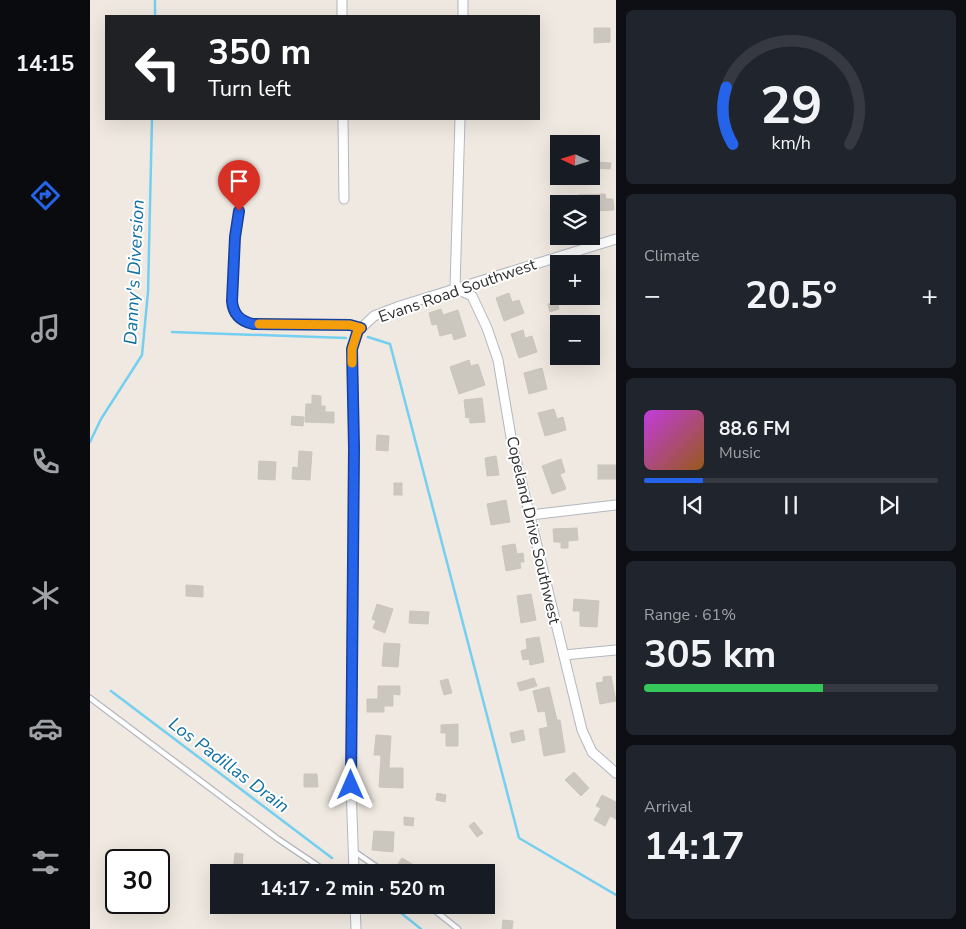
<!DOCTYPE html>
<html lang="en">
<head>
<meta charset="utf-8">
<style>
	body { margin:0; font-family:"Nunito Sans",sans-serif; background:#20242c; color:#f1f3f6; height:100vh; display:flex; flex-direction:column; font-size:19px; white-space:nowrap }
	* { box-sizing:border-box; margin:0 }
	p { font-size:16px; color:#9ea1a6 }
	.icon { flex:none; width:28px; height:28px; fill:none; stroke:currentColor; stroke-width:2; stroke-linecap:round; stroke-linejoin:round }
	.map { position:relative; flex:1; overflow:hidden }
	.details { display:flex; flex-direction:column; gap:10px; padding:10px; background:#0d0f14; width:350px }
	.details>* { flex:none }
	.guide { position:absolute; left:15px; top:15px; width:435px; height:105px; border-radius:0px; box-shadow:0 5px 20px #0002; background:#202124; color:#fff; overflow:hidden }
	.needle { width:32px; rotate:274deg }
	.controls { position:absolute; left:460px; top:135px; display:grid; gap:10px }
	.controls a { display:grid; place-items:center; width:50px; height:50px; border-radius:0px; background:#171b24; box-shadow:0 5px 20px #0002; font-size:25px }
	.speed { position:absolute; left:15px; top:849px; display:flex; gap:10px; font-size:25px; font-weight:700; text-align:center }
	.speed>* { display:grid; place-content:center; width:65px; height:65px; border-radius:50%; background:#171b24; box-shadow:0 5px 20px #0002; line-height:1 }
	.speed .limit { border:2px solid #111; border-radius:8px; background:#fff; color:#111 }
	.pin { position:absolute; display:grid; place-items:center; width:42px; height:42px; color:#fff; margin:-51px -21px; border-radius:50% 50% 50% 0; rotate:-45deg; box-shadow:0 0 5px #0007 }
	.pin .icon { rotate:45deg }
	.me { position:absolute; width:55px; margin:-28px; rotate:0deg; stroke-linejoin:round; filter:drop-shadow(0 0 4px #0008) }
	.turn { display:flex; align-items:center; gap:18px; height:105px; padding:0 20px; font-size:22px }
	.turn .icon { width:65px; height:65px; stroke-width:2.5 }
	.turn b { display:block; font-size:35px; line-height:42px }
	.big { font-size:38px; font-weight:700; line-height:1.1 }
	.details .card { flex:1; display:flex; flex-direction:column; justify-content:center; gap:8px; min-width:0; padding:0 18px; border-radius:8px; background:#20242c }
	.details .dial { align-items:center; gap:0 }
	.dial svg { height:130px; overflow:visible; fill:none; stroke:#363941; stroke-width:7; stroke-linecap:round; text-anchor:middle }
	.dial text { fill:#f1f3f6; stroke:none }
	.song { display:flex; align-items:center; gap:15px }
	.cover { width:60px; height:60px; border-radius:8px; background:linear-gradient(135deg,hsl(290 70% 55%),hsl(30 70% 35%)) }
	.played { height:5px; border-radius:2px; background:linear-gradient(90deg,#2563eb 20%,#363941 20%) }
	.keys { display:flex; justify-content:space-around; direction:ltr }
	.heat { display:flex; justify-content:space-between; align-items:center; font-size:28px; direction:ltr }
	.charge { height:8px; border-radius:4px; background:linear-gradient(90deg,#34c759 61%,#363941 0) }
	.trip { position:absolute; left:120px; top:864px; width:285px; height:50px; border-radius:0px; background:#171b24; box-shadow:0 5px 20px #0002; font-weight:700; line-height:50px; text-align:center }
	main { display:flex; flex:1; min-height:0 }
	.menu { display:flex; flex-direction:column; width:90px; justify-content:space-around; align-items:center; background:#090b0e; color:#9ea1a6 }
	.menu .icon { width:35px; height:35px }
	.menu .active { color:#2563eb }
	.menu b { font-size:22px; color:#f1f3f6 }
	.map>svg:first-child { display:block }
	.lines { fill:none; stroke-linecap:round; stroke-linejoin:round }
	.stream { stroke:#75cff0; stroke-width:2.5 }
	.building { fill:#cbc7bf; stroke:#cbc5ba }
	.lane-casing { stroke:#b4b7c1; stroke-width:7 }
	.street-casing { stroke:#b4b7c1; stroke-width:11 }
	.lane { stroke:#fff; stroke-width:4.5 }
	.street { stroke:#fff; stroke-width:9 }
	.route-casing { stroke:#184099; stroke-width:12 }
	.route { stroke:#2563eb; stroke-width:9 }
	.slow { stroke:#f59e0b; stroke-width:9 }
	.labels { text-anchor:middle; stroke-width:4; stroke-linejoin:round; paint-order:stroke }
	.street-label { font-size:16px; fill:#2e2e2e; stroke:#fff }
	.water-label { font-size:18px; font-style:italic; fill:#0d6fa3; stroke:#fff }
</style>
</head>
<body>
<main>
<nav class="menu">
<b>14:15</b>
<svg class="icon active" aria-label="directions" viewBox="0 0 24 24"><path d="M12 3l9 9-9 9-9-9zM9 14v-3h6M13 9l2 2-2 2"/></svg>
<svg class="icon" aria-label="music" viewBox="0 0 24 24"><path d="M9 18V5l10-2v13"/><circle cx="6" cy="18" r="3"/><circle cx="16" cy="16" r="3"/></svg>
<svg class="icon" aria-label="phone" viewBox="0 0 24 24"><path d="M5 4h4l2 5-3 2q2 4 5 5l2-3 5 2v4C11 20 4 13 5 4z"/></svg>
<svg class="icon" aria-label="climate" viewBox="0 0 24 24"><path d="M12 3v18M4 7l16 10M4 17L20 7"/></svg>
<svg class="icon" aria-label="car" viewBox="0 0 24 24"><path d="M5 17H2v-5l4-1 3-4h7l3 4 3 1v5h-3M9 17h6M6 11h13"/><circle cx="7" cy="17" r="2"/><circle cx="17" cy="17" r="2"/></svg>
<svg class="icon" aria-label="filters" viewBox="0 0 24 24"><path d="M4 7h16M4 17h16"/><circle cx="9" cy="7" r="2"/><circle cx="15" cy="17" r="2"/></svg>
</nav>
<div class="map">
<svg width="526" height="929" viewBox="0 0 526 929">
	<rect width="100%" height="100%" fill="#efe9e1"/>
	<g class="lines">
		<g class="stream">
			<path d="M 65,16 L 65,0"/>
			<path d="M 82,332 L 256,338"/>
			<path d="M 278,337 L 300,344 L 429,838 L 526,895"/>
			<path d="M 0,442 L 11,419 L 52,355 L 58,292 L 62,119"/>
			<path d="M 21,691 L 242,858"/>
			<path d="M 301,905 L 331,929"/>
		</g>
	</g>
	<g class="building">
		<path d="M 504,28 L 520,28 L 520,42 L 504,43 Z"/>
		<path d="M 506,162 L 521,163 L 520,169 L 505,168 Z"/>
		<path d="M 515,194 L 516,199 L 523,199 L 524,210 L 501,211 L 501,204 L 488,204 L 488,195 Z"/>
		<path d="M 419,293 L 422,302 L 429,300 L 434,313 L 414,321 L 406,298 Z"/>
		<path d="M 467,301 L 469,309 L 460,312 L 458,304 Z"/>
		<path d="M 351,309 L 353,315 L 368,310 L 376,336 L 364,340 L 362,333 L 350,336 L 347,324 L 342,325 L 339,313 Z"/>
		<path d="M 433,330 L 435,338 L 442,336 L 447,352 L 429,358 L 421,334 Z"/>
		<path d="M 379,360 L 381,366 L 388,364 L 395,385 L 369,394 L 360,367 Z"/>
		<path d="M 452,368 L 457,389 L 439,394 L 434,373 Z"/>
		<path d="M 222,395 L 231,396 L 231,406 L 235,406 L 235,412 L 244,412 L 244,423 L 215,422 L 216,404 L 222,404 Z"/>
		<path d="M 392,398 L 395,422 L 380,423 L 379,417 L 376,418 L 374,400 Z"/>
		<path d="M 464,409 L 467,419 L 473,417 L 476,430 L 455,436 L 448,413 Z"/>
		<path d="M 202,416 L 214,417 L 213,426 L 201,425 Z"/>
		<path d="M 287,435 L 299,436 L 298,451 L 286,450 Z"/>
		<path d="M 209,451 L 222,452 L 220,480 L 202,479 L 203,467 L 208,468 Z"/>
		<path d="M 406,456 L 409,475 L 397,476 L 395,458 Z"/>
		<path d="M 471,459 L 475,472 L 470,474 L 476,489 L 462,494 L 452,466 Z"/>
		<path d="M 169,461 L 186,462 L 185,480 L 168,479 Z"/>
		<rect x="508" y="465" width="18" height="14"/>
		<rect x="304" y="483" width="8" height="12"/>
		<path d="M 416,500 L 420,522 L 401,525 L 397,504 Z"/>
		<path d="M 487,528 L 488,540 L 478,541 L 478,548 L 471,548 L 471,542 L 464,542 L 463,529 Z"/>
		<path d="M 425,544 L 427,554 L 433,553 L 434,562 L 430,562 L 431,568 L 416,571 L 412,546 Z"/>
		<path d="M 96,585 L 113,586 L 113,597 L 96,596 Z"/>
		<path d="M 441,594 L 446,620 L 431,623 L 427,596 Z"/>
		<path d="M 484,599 L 509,601 L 507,627 L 490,626 L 490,611 L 483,611 Z"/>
		<path d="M 287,604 L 303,609 L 295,633 L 283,628 L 286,621 L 282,619 Z"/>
		<path d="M 320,611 L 339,612 L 338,624 L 319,623 Z"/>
		<path d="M 449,637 L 454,662 L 440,665 L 439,659 L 433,660 L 431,651 L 437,649 L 436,639 Z"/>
		<path d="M 294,643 L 310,644 L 308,667 L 292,666 Z"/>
		<path d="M 521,676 L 526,701 L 510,704 L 506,683 L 513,682 L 513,677 Z"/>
		<path d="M 444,678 L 447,686 L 430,691 L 427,683 Z"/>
		<path d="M 358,679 L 362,693 L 354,695 L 350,681 Z"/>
		<path d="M 288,686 L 310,686 L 310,695 L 303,694 L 303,706 L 294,706 L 294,712 L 277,712 L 277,699 L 288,699 Z"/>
		<path d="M 459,687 L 467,720 L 470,720 L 475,752 L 454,756 L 449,729 L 458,727 L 455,711 L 448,712 L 443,691 Z"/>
		<path d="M 368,724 L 368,746 L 356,746 L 356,733 L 351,733 L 351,725 Z"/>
		<path d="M 433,730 L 435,740 L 422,743 L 420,733 Z"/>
		<path d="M 286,735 L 301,736 L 299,768 L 313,768 L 313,788 L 289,787 L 291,755 L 284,755 Z"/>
		<path d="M 484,772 L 499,788 L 491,796 L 475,780 Z"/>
		<path d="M 214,774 L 227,774 L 228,787 L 214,787 Z"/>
		<path d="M 347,793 L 356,795 L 355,802 L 346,800 Z"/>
		<path d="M 512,795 L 526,802 L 526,819 L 520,816 L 515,826 L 504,820 L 511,808 L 506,806 Z"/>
		<path d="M 314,817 L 324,818 L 323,826 L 314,825 Z"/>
		<path d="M 384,822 L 393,833 L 387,837 L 379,826 Z"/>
		<path d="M 284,831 L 304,832 L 303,852 L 282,850 Z"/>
		<path d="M 145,853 L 153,854 L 152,872 L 143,872 Z"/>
		<path d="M 312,858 L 322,864 L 317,872 L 308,872 L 304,870 Z"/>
		<path d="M 413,920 L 423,921 L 422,929 L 412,929 Z"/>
	</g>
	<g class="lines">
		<defs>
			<g id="lane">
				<path d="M 149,211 L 145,237 L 142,301 C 143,314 150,321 163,324 L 260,325 L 271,328"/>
				<path d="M 0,698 L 188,839 L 237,872"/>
				<path d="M 265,852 L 294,872"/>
				<path d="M 338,905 L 368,929"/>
			</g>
			<g id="street">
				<path d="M 252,0 L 252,16"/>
				<path d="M 373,16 L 373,0"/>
				<path d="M 253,119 L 254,199"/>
				<path d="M 370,119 L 365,288 L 382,296 L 397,328 L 408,360 L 422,443 L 492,730 L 502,752 L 526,773"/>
				<path d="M 440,515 L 526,505"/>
				<path d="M 474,655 L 526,650"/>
				<path d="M 264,872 L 261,785 L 264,448 L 262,349 L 269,330 L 284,316 L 310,306 L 526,239"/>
				<path d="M 265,905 L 266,929"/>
			</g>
		</defs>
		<use href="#lane" class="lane-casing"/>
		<use href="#street" class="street-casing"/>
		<use href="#lane" class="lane"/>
		<use href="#street" class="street"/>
	</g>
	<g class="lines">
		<defs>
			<path id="route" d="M 149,211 L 145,237 L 142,301 C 143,314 150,321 163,324 L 260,325 L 271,328 L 268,330 L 262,349 L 264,448 L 261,785"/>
		</defs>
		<use href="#route" class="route-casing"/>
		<use href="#route" class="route"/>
		<path class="slow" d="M 169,324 L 260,325 L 271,328 L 268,330 L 262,349 L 262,363"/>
	</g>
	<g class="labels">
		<g class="street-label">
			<text transform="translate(367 290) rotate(-19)" y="6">Evans Road Southwest</text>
			<text transform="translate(444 530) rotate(77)" y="6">Copeland Drive Southwest</text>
		</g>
		<g class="water-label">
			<text transform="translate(44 272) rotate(-87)" y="6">Danny's Diversion</text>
			<text transform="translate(139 765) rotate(37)" y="6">Los Padillas Drain</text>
		</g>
	</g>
</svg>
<div class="controls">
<a><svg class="needle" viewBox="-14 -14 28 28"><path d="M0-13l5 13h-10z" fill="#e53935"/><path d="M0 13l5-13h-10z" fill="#9ea1a6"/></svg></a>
<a><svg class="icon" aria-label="layers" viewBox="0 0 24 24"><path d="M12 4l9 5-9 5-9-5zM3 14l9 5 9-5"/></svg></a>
<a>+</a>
<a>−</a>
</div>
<div class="speed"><div class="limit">30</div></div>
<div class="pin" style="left:149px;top:211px;background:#d93025"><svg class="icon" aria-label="arrive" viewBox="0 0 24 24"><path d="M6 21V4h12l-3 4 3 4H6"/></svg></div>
<svg class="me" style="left:261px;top:785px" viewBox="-20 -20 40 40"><path d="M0-17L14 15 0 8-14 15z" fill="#2563eb" stroke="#fff" stroke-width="4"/></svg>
<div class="trip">14:17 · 2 min · 520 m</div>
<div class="guide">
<div class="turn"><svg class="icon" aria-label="left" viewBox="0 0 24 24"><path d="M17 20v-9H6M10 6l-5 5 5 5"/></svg><div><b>350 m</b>Turn left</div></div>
</div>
</div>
<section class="details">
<div class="card dial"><svg viewBox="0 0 100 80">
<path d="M14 69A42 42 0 1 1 86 69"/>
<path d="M14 69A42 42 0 0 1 10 34" stroke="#2563eb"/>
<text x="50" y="56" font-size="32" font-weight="700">29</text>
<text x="50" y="72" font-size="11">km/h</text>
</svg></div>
<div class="card"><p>Climate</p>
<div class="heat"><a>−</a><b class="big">20.5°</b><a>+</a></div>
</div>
<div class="card">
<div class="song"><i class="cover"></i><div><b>88.6 FM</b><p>Music</p></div></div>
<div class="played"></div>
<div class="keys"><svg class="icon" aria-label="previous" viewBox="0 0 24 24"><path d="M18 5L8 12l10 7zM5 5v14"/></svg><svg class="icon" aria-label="pause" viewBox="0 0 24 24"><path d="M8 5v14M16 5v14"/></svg><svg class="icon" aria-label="next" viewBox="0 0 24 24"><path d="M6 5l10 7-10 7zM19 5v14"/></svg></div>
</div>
<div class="card"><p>Range · 61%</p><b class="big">305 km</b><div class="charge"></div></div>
<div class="card"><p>Arrival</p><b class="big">14:17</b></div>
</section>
</main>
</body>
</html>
